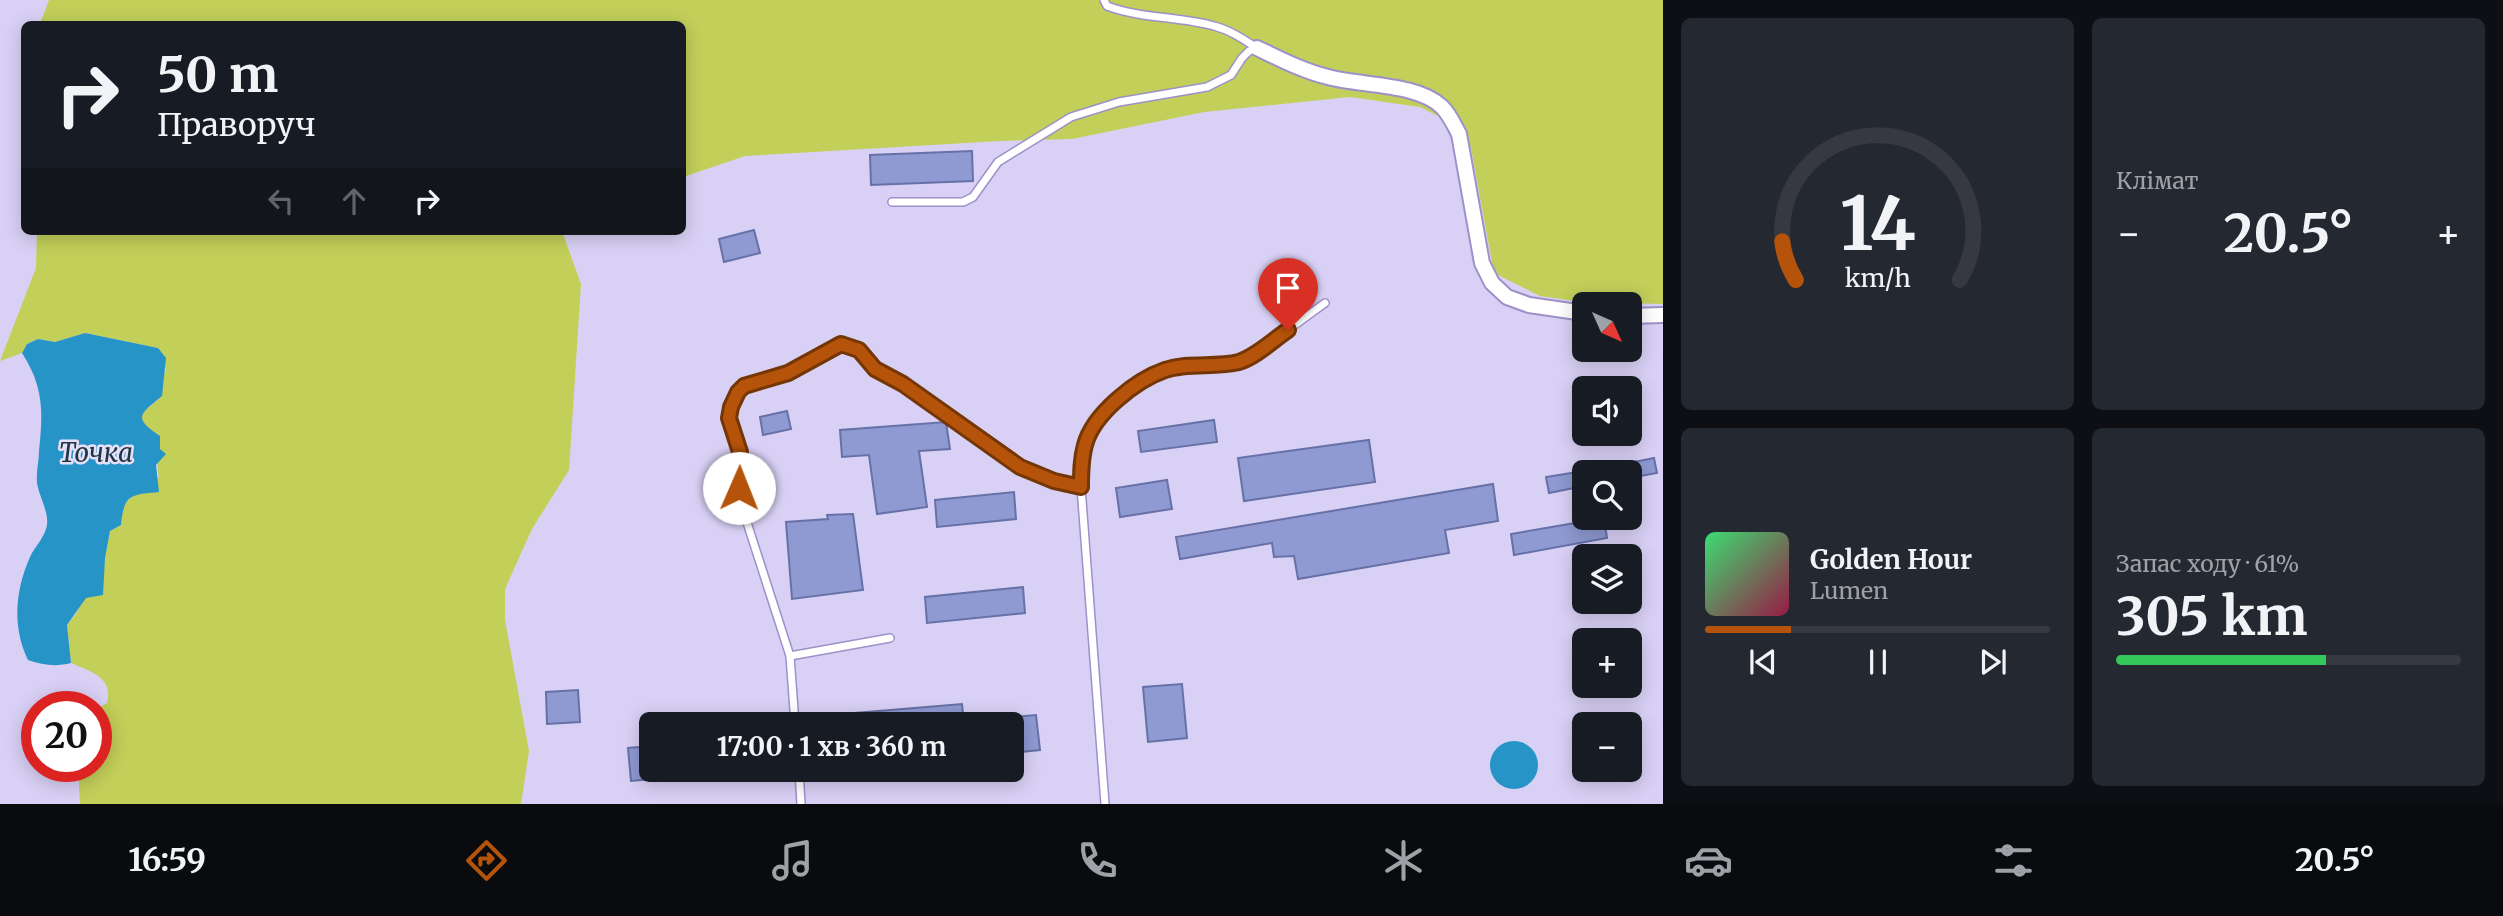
<!DOCTYPE html>
<html lang="uk">
<head>
<meta charset="utf-8">
<style>
	body { margin:0; font-family:Merriweather,serif; background:#242831; color:#f1f3f6; height:100vh; display:flex; flex-direction:column; font-size:26px; white-space:nowrap }
	* { box-sizing:border-box; margin:0 }
	p { font-size:23px; color:#9ea1a6 }
	.icon { flex:none; width:38px; height:38px; fill:none; stroke:currentColor; stroke-width:2; stroke-linecap:round; stroke-linejoin:round }
	.map { position:relative; flex:1; overflow:hidden }
	.side { display:flex; flex-direction:column; gap:18px; padding:18px; background:#0d0f14; width:840px }
	.side>* { flex:none }
	.guide { position:absolute; left:21px; top:21px; width:665px; height:214px; border-radius:10px; box-shadow:0 4px 18px #0003; background:#171b24; color:#f1f3f6; overflow:hidden }
	.needle { width:46px; rotate:135deg }
	.buttons { position:absolute; left:1572px; top:292px; display:grid; gap:14px }
	.buttons a { display:grid; place-items:center; width:70px; height:70px; border-radius:10px; background:#171b24; box-shadow:0 4px 18px #0003; font-size:35px }
	.speed { position:absolute; left:21px; top:691px; display:flex; gap:14px; font-size:35px; font-weight:700; text-align:center }
	.speed>* { display:grid; place-content:center; width:91px; height:91px; border-radius:50%; background:#171b24; box-shadow:0 4px 18px #0003; line-height:1 }
	.speed .limit { border:10px solid #d22; background:#fff; color:#111 }
	.pin { position:absolute; display:grid; place-items:center; width:60px; height:60px; color:#fff; margin:-72px -30px; border-radius:50% 50% 50% 0; rotate:-45deg; box-shadow:0 0 7px #0007 }
	.pin .icon { rotate:45deg }
	.me { position:absolute; width:77px; margin:-38px; rotate:1deg; stroke-linejoin:round; filter:drop-shadow(0 0 5px #0008) }
	.turn { display:flex; align-items:center; gap:24px; height:147px; padding:0 21px; font-size:32px }
	.turn .icon { width:91px; height:91px; stroke-width:2.5 }
	.turn b { display:block; font-size:49px; line-height:60px }
	.lanes { display:flex; align-items:center; height:66px; padding:0 21px; background:#0003; justify-content:center; gap:35px; direction:ltr }
	.lanes .off { opacity:.35 }
	.big { font-size:52px; font-weight:700; line-height:1.1 }
	.side .widget { flex:1; display:flex; flex-direction:column; justify-content:center; gap:10px; min-width:0; padding:0 24px; border-radius:10px; background:#242831 }
	.side .dial { align-items:center; gap:0 }
	.dial svg { height:182px; overflow:visible; fill:none; stroke:#363941; stroke-width:7; stroke-linecap:round; text-anchor:middle }
	.dial text { fill:#f1f3f6; stroke:none }
	.song { display:flex; align-items:center; gap:21px }
	.cover { width:84px; height:84px; border-radius:10px; background:linear-gradient(135deg,hsl(140 70% 55%),hsl(340 70% 35%)) }
	.played { height:7px; border-radius:4px; background:linear-gradient(90deg,#b45309 25%,#363941 25%) }
	.keys { display:flex; justify-content:space-around; direction:ltr }
	.heat { display:flex; justify-content:space-between; align-items:center; font-size:38px; direction:ltr }
	.charge { height:10px; border-radius:5px; background:linear-gradient(90deg,#34c759 61%,#363941 0) }
	.side .tiles { flex:1; display:grid; gap:18px; grid-template-columns:repeat(2,1fr) }
	.trip { position:absolute; left:639px; top:712px; width:385px; height:70px; border-radius:10px; background:#171b24; box-shadow:0 4px 18px #0003; font-weight:700; line-height:70px; text-align:center }
	.dock { display:flex; height:112px; justify-content:space-around; align-items:center; background:#090b0e; color:#9ea1a6 }
	.dock .icon { width:49px; height:49px }
	.dock .active { color:#b45309 }
	.dock b { font-size:32px; color:#f1f3f6 }
	main { display:flex; flex:1; min-height:0 }
	.map>svg:first-child { display:block }
	.green { fill:#c2cf59 }
	.water { fill:#2794c8 }
	.building { fill:#8f9ad3; stroke:#6771a7; stroke-width:2 }
	.lines { fill:none; stroke-linecap:round; stroke-linejoin:round }
	.service-casing { stroke:#9e90c9; stroke-width:10 }
	.minor-casing { stroke:#9e90c9; stroke-width:18 }
	.service { stroke:#fff; stroke-width:7 }
	.minor { stroke:#fff; stroke-width:14 }
	.route-casing { stroke:#753606; stroke-width:18 }
	.route { stroke:#b45309; stroke-width:12 }
	.labels { text-anchor:middle; stroke-width:5; stroke-linejoin:round; paint-order:stroke }
	.water-label { font-size:26px; font-style:italic; fill:#203643; stroke:#e5e0f9 }
</style>
</head>
<body>
<main>
<div class="map">
<svg width="1663" height="804" viewBox="0 0 1663 804">
	<rect width="100%" height="100%" fill="#d9d1f5"/>
	<g class="green">
		<path d="M 49,0 L 1663,0 L 1663,304 L 1582,302 L 1540,296 L 1494,273 L 1471,148 L 1464,124 L 1454,110 L 1438,116 L 1420,107 L 1350,97 L 1204,112 L 1072,139 L 1000,141 L 745,156 L 683,177 L 682,24 L 40,24 Z"/>
		<path d="M 37,231 L 562,231 L 581,284 L 569,470 L 532,529 L 505,589 L 505,620 L 529,751 L 521,804 L 80,804 L 78,767 L 96,766 L 96,709 L 107,703 C 114,677 89,671 71,663 L 67,625 L 76,614 L 105,558 L 110,531 L 121,525 L 123,507 L 128,500 L 159,477 C 155,463 160,451 160,436 C 151,430 140,426 141,414 L 162,396 L 162,379 L 166,370 L 158,348 L 85,333 L 55,342 L 38,339 L 27,344 L 22,353 L 0,361 L 36,268 Z"/>
	</g>
	<g class="water">
		<path d="M 85,333 L 158,348 L 166,358 L 162,396 C 140,414 132,418 160,436 L 160,449 L 166,454 L 156,465 L 159,492 C 130,495 124,494 121,525 L 110,531 L 105,558 L 103,595 L 86,598 L 67,625 L 71,663 C 55,667 43,665 28,660 C 12,627 15,591 30,557 C 34,548 43,539 46,529 C 51,515 39,497 37,483 C 36,472 39,461 39,451 C 43,412 44,387 22,353 L 27,344 L 38,339 L 55,342 Z"/>
		<circle cx="1514" cy="765" r="24"/>
	</g>
	<g class="building">
		<path d="M 972,151 L 973,181 L 871,185 L 870,155 Z"/>
		<path d="M 754,230 L 760,253 L 724,262 L 719,239 Z"/>
		<path d="M 787,411 L 791,429 L 763,435 L 760,417 Z"/>
		<path d="M 1214,420 L 1217,442 L 1141,452 L 1138,431 Z"/>
		<path d="M 946,422 L 950,449 L 919,451 L 927,507 L 877,514 L 869,455 L 842,457 L 840,430 Z"/>
		<path d="M 1369,440 L 1375,482 L 1244,501 L 1238,458 Z"/>
		<path d="M 1654,458 L 1657,473 L 1629,478 L 1629,463 Z"/>
		<path d="M 1584,471 L 1584,486 L 1549,493 L 1546,477 Z"/>
		<path d="M 1167,480 L 1172,509 L 1120,517 L 1116,488 Z"/>
		<path d="M 1493,484 L 1498,521 L 1445,530 L 1449,553 L 1298,579 L 1294,556 L 1274,557 L 1272,543 L 1180,559 L 1176,537 Z"/>
		<path d="M 1014,492 L 1016,519 L 937,527 L 935,500 Z"/>
		<path d="M 853,514 L 863,590 L 792,599 L 786,522 L 828,519 L 827,515 Z"/>
		<path d="M 1604,518 L 1607,538 L 1514,555 L 1511,534 Z"/>
		<path d="M 1023,587 L 1025,613 L 927,623 L 925,597 Z"/>
		<path d="M 1182,684 L 1187,738 L 1148,742 L 1143,687 Z"/>
		<path d="M 578,690 L 580,722 L 547,724 L 546,692 Z"/>
		<path d="M 962,704 L 964,724 L 856,724 L 855,713 Z"/>
		<path d="M 1036,715 L 1040,750 L 1012,753 L 1012,717 Z"/>
		<path d="M 651,746 L 651,779 L 631,781 L 628,748 Z"/>
	</g>
	<g class="lines">
		<defs>
			<g id="service">
				<path d="M 1104,0 L 1107,6 C 1142,19 1178,16 1214,26 C 1230,30 1243,39 1257,48"/>
				<path d="M 892,202 L 963,202 L 973,197 L 998,162 L 1071,117 L 1119,102 L 1207,87 L 1231,75 L 1242,58 L 1249,51 L 1257,48"/>
				<path d="M 790,656 L 890,638"/>
				<path d="M 795,724 L 790,656 L 742,507 L 739,488 L 739,452 L 729,418 L 731,407 L 738,392 L 744,386 L 788,373 L 833,346 L 841,344 L 859,350 L 875,369 L 903,384 L 1020,467 L 1054,481 L 1081,487"/>
				<path d="M 799,770 L 801,804"/>
				<path d="M 1105,804 L 1081,487 C 1081,472 1081,458 1085,444 C 1087,437 1092,431 1096,425 C 1117,392 1149,371 1188,365 C 1210,362 1231,366 1252,356 L 1325,303"/>
			</g>
			<g id="minor">
				<path d="M 1257,48 C 1280,59 1303,71 1328,77 C 1360,86 1418,83 1442,107 C 1450,115 1454,125 1459,134 L 1482,263 L 1492,283 L 1507,297 L 1529,305 L 1584,313"/>
				<path d="M 1629,316 L 1663,315"/>
			</g>
		</defs>
		<use href="#service" class="service-casing"/>
		<use href="#minor" class="minor-casing"/>
		<use href="#service" class="service"/>
		<use href="#minor" class="minor"/>
	</g>
	<g class="lines">
		<defs>
			<path id="route" d="M 739,488 L 740,452 L 729,418 L 731,407 L 738,392 L 744,386 L 788,373 L 841,344 L 859,350 L 875,369 L 903,384 L 1020,467 L 1054,481 L 1081,487 C 1081,473 1081,459 1085,445 C 1093,414 1136,380 1165,370 C 1189,362 1215,368 1239,362 C 1257,356 1273,340 1288,330"/>
		</defs>
		<use href="#route" class="route-casing"/>
		<use href="#route" class="route"/>
	</g>
	<g class="labels">
		<g class="water-label">
			<text x="96" y="462">Точка</text>
		</g>
	</g>
</svg>
<div class="buttons">
<a><svg class="needle" viewBox="-14 -14 28 28"><path d="M0-13l5 13h-10z" fill="#e53935"/><path d="M0 13l5-13h-10z" fill="#9ea1a6"/></svg></a>
<a><svg class="icon" aria-label="sound" viewBox="0 0 24 24"><path d="M4 9h4l5-4v14l-5-4H4zM17 9q2 3 0 6"/></svg></a>
<a><svg class="icon" aria-label="search" viewBox="0 0 24 24"><circle cx="10" cy="10" r="6"/><path d="M15 15l6 6"/></svg></a>
<a><svg class="icon" aria-label="layers" viewBox="0 0 24 24"><path d="M12 4l9 5-9 5-9-5zM3 14l9 5 9-5"/></svg></a>
<a>+</a>
<a>−</a>
</div>
<div class="speed"><div class="limit">20</div></div>
<div class="pin" style="left:1288px;top:330px;background:#d93025"><svg class="icon" aria-label="arrive" viewBox="0 0 24 24"><path d="M6 21V4h12l-3 4 3 4H6"/></svg></div>
<svg class="me" style="left:739px;top:488px" viewBox="-20 -20 40 40"><circle r="19" fill="#fff"/><path d="M0-13L10 11 0 6-10 11z" fill="#b45309"/></svg>
<div class="trip">17:00 · 1 хв · 360 m</div>
<div class="guide">
<div class="turn"><svg class="icon" aria-label="right" viewBox="0 0 24 24"><path d="M7 20v-9h11M14 6l5 5-5 5"/></svg><div><b>50 m</b>Праворуч</div></div>
<div class="lanes"><svg class="icon off" aria-label="left" viewBox="0 0 24 24"><path d="M17 20v-9H6M10 6l-5 5 5 5"/></svg><svg class="icon off" aria-label="ahead" viewBox="0 0 24 24"><path d="M12 20V5M6 11l6-6 6 6"/></svg><svg class="icon" aria-label="right" viewBox="0 0 24 24"><path d="M7 20v-9h11M14 6l5 5-5 5"/></svg></div>
</div>
</div>
<section class="side">
<div class="tiles">
<div class="widget dial"><svg viewBox="0 0 100 80">
<path d="M14 69A42 42 0 1 1 86 69"/>
<path d="M14 69A42 42 0 0 1 8 52" stroke="#b45309"/>
<text x="50" y="56" font-size="32" font-weight="700">14</text>
<text x="50" y="72" font-size="11">km/h</text>
</svg></div>
<div class="widget"><p>Клімат</p>
<div class="heat"><a>−</a><b class="big">20.5°</b><a>+</a></div>
</div>
<div class="widget">
<div class="song"><i class="cover"></i><div><b>Golden Hour</b><p>Lumen</p></div></div>
<div class="played"></div>
<div class="keys"><svg class="icon" aria-label="previous" viewBox="0 0 24 24"><path d="M18 5L8 12l10 7zM5 5v14"/></svg><svg class="icon" aria-label="pause" viewBox="0 0 24 24"><path d="M8 5v14M16 5v14"/></svg><svg class="icon" aria-label="next" viewBox="0 0 24 24"><path d="M6 5l10 7-10 7zM19 5v14"/></svg></div>
</div>
<div class="widget"><p>Запас ходу · 61%</p><b class="big">305 km</b><div class="charge"></div></div>
</div>
</section>
</main>
<nav class="dock">
<b>16:59</b>
<svg class="icon active" aria-label="directions" viewBox="0 0 24 24"><path d="M12 3l9 9-9 9-9-9zM9 14v-3h6M13 9l2 2-2 2"/></svg>
<svg class="icon" aria-label="music" viewBox="0 0 24 24"><path d="M9 18V5l10-2v13"/><circle cx="6" cy="18" r="3"/><circle cx="16" cy="16" r="3"/></svg>
<svg class="icon" aria-label="phone" viewBox="0 0 24 24"><path d="M5 4h4l2 5-3 2q2 4 5 5l2-3 5 2v4C11 20 4 13 5 4z"/></svg>
<svg class="icon" aria-label="climate" viewBox="0 0 24 24"><path d="M12 3v18M4 7l16 10M4 17L20 7"/></svg>
<svg class="icon" aria-label="car" viewBox="0 0 24 24"><path d="M5 17H2v-5l4-1 3-4h7l3 4 3 1v5h-3M9 17h6M6 11h13"/><circle cx="7" cy="17" r="2"/><circle cx="17" cy="17" r="2"/></svg>
<svg class="icon" aria-label="filters" viewBox="0 0 24 24"><path d="M4 7h16M4 17h16"/><circle cx="9" cy="7" r="2"/><circle cx="15" cy="17" r="2"/></svg>
<b>20.5°</b>
</nav>
</body>
</html>
